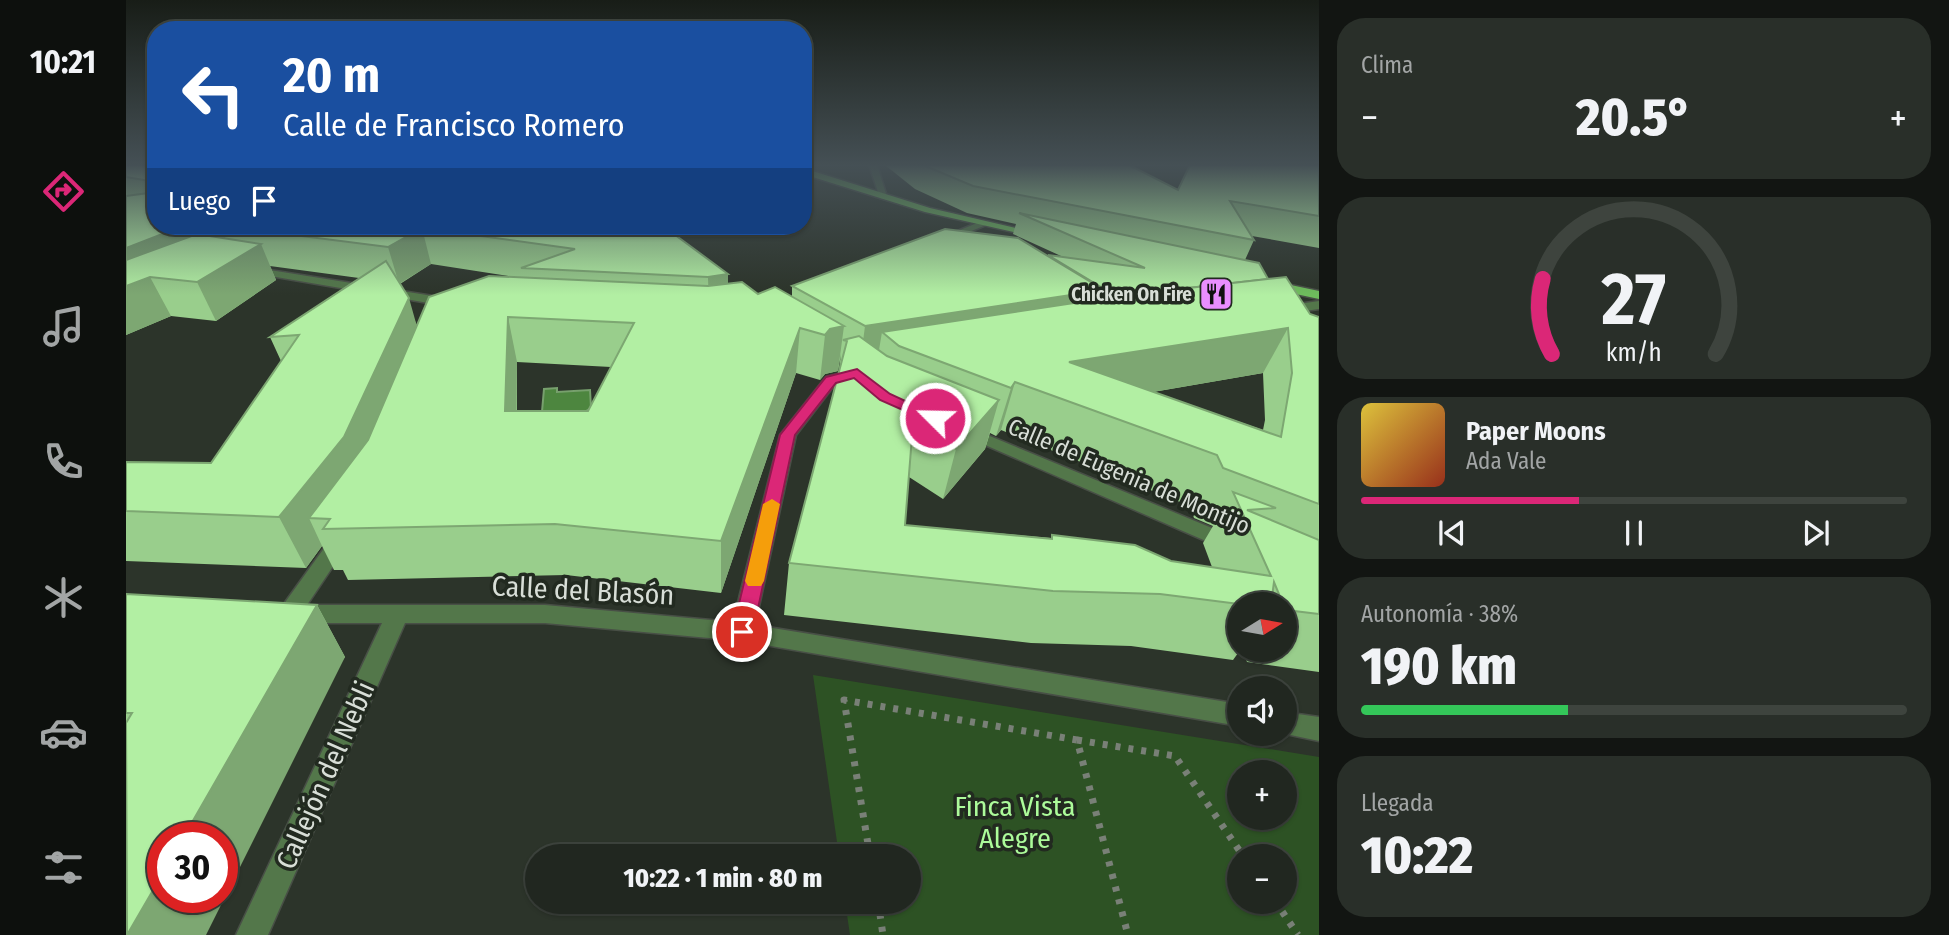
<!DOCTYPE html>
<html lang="es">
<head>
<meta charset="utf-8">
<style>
	body { margin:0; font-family:"Fira Sans Condensed",sans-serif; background:#292f29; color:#f1f3f6; height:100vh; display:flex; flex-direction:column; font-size:26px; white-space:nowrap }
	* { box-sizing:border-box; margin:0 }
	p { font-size:23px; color:#a2a5a5 }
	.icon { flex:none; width:38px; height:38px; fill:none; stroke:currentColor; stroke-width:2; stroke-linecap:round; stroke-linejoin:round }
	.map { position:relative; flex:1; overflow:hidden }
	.sheet { display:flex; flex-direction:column; gap:18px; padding:18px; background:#121512; width:630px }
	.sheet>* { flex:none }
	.banner { position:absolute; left:21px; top:21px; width:665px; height:214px; border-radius:28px; box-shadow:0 2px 5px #0004,0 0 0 2px #3e443e; background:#1a4fa0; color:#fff; overflow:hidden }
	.needle { width:46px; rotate:79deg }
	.fabs { position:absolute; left:1101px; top:592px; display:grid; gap:14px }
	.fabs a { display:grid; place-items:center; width:70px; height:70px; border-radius:50%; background:#212720; box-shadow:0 2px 5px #0004,0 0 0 2px #3e443e; font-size:35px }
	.speed { position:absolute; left:21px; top:822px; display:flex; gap:14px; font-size:35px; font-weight:700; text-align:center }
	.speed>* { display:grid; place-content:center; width:91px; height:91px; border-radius:50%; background:#212720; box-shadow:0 2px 5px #0004,0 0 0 2px #3e443e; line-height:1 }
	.speed .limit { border:10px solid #d22; background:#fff; color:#111 }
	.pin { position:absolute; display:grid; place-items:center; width:60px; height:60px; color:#fff; margin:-30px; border:4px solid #fff; border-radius:50%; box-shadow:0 2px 7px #0007 }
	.me { position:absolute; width:77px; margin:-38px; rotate:293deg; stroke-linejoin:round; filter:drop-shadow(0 0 5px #0008) }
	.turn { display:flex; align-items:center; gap:24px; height:147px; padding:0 21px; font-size:32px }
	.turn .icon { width:91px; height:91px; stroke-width:2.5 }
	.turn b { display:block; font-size:49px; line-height:60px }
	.then { display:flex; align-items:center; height:66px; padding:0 21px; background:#0003; gap:14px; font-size:26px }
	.big { font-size:52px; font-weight:800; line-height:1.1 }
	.sheet .tile { flex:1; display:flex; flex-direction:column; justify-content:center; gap:10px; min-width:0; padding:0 24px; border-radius:28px; background:#292f29 }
	.sheet .dial { align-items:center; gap:0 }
	.dial svg { height:182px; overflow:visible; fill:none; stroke:#3e443e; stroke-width:7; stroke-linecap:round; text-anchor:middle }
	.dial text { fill:#f1f3f6; stroke:none }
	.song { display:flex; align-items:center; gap:21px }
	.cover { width:84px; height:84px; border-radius:10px; background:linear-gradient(135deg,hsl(50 70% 55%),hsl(10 70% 35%)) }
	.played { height:7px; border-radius:4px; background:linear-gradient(90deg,#db2777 40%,#3e443e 40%) }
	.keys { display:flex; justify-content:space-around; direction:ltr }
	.heat { display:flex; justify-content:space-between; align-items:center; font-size:38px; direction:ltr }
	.charge { height:10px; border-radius:5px; background:linear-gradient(90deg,#34c759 38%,#3e443e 0) }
	.trip { position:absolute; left:399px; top:844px; width:396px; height:70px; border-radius:35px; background:#212720; box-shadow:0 2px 5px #0004,0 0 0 2px #3e443e; font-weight:800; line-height:70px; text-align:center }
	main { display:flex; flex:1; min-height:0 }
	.tabs { display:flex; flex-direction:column; width:126px; justify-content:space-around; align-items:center; background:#0d100d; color:#a2a5a5 }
	.tabs .icon { width:49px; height:49px }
	.tabs .selected { color:#db2777 }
	.tabs b { font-size:32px; color:#f1f3f6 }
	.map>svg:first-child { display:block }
	.green { fill:#2d5224; fill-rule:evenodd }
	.water { fill:#4d863f; stroke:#77a06d; stroke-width:2 }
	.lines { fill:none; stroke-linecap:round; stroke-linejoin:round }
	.minor-casing { stroke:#484f46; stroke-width:3 }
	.major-casing { stroke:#484f46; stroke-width:3 }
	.path-far1 { stroke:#798077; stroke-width:2.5; stroke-dasharray:2 2.5; stroke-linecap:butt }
	.path { stroke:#798077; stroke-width:7; stroke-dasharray:5 8; stroke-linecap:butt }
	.minor { fill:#53774a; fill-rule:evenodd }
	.major { fill:#6ebc5c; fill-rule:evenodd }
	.wall { fill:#99ce8c; fill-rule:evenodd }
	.shaded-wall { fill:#7da772 }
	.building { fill:#b2efa3; stroke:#7da772; stroke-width:2; fill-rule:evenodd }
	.route { fill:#db2777; stroke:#8e194d; stroke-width:2 }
	.slow { fill:#f59e0b }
	.labels { text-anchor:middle; stroke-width:7; stroke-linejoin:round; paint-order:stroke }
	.far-poi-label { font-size:19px; font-weight:bold; fill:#d8ded7; stroke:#222a20; text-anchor:end }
	.street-label { font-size:23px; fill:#d8ded7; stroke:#222a20 }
	.near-street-label { font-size:28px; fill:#d8ded7; stroke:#222a20 }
	.near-park-label { font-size:28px; fill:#acfb9a; stroke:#222a20 }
</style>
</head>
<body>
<main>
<nav class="tabs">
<b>10:21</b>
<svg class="icon selected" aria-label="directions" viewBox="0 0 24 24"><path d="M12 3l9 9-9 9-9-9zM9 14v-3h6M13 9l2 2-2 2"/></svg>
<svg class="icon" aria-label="music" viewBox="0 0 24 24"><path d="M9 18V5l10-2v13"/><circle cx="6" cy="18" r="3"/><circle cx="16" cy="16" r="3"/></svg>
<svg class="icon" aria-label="phone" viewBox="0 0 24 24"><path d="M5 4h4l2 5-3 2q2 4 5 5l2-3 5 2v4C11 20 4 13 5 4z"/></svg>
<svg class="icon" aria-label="climate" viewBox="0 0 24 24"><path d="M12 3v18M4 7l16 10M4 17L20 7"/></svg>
<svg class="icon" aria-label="car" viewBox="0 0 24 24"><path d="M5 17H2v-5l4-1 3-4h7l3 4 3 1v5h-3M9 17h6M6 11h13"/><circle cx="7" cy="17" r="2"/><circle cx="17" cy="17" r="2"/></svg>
<svg class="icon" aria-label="filters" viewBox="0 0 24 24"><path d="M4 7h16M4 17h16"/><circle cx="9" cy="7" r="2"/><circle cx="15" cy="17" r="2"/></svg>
</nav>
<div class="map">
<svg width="1193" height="935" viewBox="0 0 1193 935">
	<rect width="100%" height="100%" fill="#2c342a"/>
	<path class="green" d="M 687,675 L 1193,757 L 1193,935 L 724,935 L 719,901 L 782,901 L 782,856 L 713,856 ZM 1113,772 L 1158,772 L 1158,817 L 1113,817 ZM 1113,856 L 1158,856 L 1158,901 L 1113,901 Z"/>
	<path class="water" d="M 431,388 L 431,392 L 464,390 L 465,408 L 443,421 L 415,423 L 418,389 Z"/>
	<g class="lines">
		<defs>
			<g id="minor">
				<path d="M 743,165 L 751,165 L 762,200 L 754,198 Z"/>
				<path d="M 856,221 L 865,223 L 821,241 L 812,239 Z"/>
				<path d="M 125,267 L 326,299 L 332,303 L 326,307 L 121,272 L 121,268 Z"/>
				<path d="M 1193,301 L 1193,309 L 1158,314 L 1152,310 L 1158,306 Z"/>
				<path d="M 733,369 L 740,373 L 738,376 L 710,383 L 670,435 L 629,625 L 1113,704 L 1113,726 L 616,641 L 419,623 L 279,623 L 142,935 L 110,935 L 256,623 L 163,623 L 155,620 L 152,614 L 155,608 L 209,533 L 223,533 L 226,538 L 181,605 L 419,605 L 607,622 L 654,435 L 700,377 Z"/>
				<path d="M 842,427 L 1110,538 L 1113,543 L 1110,548 L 1096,548 L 836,435 L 834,432 Z"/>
				<path d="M 1158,712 L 1193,717 L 1193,741 L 1155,733 L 1158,733 Z"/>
			</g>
			<g id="major">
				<path d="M 677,168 L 804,208 L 915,234 L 910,237 L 799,212 L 677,174 Z"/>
				<path d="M 1146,281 L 1193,291 L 1193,299 L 1142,288 L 1142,282 Z"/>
			</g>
		</defs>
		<use href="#minor" class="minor-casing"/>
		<use href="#major" class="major-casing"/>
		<path class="path-far1" d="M 542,231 L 559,226"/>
		<g class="path">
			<path d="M 951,740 L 1049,756 L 1117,856"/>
			<path d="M 744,856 L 718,700 L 951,740 L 1002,935"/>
			<path d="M 752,901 L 757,935"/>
			<path d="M 1149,901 L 1172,935"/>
		</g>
		<use href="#minor" class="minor"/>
		<use href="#major" class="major"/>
	</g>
	<g class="wall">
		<path d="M 0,165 L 30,182 L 30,226 L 537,226 L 602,284 L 632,294 L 666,297 L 666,286 L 922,256 L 922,255 L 935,256 L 887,234 L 890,224 L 841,213 L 789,189 L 759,165 L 1003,165 L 1052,190 L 1193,165 L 1193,248 L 1126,236 L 1128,240 L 1119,260 L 1184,314 L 1193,317 L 1193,672 L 1121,662 L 1116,649 L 1158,649 L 1158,604 L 1113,604 L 1113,649 L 1115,649 L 1107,660 L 1005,646 L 905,643 L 658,615 L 663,563 L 713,370 L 715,354 L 712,371 L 699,374 L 694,380 L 670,373 L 595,593 L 440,575 L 222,580 L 217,570 L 208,570 L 196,546 L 180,568 L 0,561 L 0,462 L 85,463 L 155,361 L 144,337 L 233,278 L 144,266 L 150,280 L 90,321 L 45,316 L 0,335 ZM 305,264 L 396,278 L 291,326 L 274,284 ZM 391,362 L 485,367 L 462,411 L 391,411 ZM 1137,373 L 1139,420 L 1137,430 L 1027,392 ZM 875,430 L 1064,506 L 1068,518 L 1087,526 L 1077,543 L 1086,567 L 1045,561 L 926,535 L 925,538 L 779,525 L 783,477 L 817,499 L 859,449 L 864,433 L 870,436 Z"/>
		<path d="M 0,594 L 191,605 L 219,657 L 0,935 Z"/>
	</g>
	<g class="shaded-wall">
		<path d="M 57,226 L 94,226 L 104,248 L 24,277 L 45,316 L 0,335 L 0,248 Z"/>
		<path d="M 296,228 L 305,264 L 273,284 L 262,247 Z"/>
		<path d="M 135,244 L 150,280 L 90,321 L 71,282 Z"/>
		<path d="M 602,274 L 602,313 L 583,315 L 582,277 Z"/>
		<path d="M 978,290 L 965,327 L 756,332 L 751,362 L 734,365 L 739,326 Z"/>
		<path d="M 283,298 L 295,341 L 204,519 L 183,518 L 196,546 L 180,568 L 153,517 Z"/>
		<path d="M 382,317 L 391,362 L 390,460 L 379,411 Z"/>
		<path d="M 718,326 L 712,371 L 699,374 L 694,380 L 699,335 L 704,329 Z"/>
		<path d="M 674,328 L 670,373 L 595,593 L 595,541 Z"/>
		<path d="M 1162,328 L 1137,373 L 951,405 L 943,362 Z"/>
		<path d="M 889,382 L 875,430 L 870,436 L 885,388 Z"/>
		<path d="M 873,400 L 859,449 L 817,499 L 830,449 Z"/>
		<path d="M 191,605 L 219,657 L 80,935 L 1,935 L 37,873 L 37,898 L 96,898 L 96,838 L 57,838 Z"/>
	</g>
	<g class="building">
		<path d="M 0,165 L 30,165 L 30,182 L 0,177 Z"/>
		<path d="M 797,165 L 1003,165 L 1052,190 L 1064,165 L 1193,165 L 1193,216 L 1104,201 L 1128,240 L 847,186 Z"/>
		<path d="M 30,192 L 30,226 L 57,226 L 0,248 L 0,196 Z"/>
		<path d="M 893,213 L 1133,263 L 1142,279 L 990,296 L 922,255 L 1019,268 Z"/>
		<path d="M 96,226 L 537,226 L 602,274 L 582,277 L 395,268 L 449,249 L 296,228 L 262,247 Z"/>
		<path d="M 819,229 L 892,238 L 978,290 L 739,326 L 666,286 Z"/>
		<path d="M 71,234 L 135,244 L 71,282 L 24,277 L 0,286 L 0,260 Z"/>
		<path d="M 260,261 L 283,298 L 218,437 L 153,517 L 0,511 L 0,462 L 85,463 L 173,335 L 144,337 Z"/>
		<path d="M 363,276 L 582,286 L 616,282 L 632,294 L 649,287 L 718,326 L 704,329 L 699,335 L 674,328 L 595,541 L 429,524 L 197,529 L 204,519 L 183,518 L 242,440 L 303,297 ZM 382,317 L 508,323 L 462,411 L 379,411 Z"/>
		<path d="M 1160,277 L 1184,314 L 1193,317 L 1193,504 L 1097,468 L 1091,455 L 889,382 L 885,388 L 773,346 L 756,332 L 1001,295 ZM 1162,328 L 1166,373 L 1155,437 L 943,362 Z"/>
		<path d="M 733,336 L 761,356 L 873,400 L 830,449 L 787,424 L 779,525 L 926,539 L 926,535 L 1009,545 L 1045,561 L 1145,576 L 1107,492 L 1150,508 L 1121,510 L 1193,540 L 1193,614 L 1160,610 L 1158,604 L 1157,604 L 1148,582 L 1145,604 L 1113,604 L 1034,594 L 927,591 L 663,563 L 721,341 L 717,340 Z"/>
		<path d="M 0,594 L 191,605 L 57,838 L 37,838 L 37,873 L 1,935 L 0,723 L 6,713 L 0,713 Z"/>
	</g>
	<linearGradient id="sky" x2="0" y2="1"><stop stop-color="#181d17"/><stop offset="0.56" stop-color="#455055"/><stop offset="1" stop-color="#455055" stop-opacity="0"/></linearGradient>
	<rect width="1193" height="295" fill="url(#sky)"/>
	<path class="route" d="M 731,369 L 764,394 L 816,418 L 809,423 L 804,422 L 754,400 L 728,378 L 710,383 L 669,435 L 627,632 L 624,638 L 616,641 L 609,638 L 606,632 L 654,435 L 700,377 Z"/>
	<path class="slow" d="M 646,499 L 654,504 L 638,581 L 635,586 L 622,586 L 619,581 L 637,504 Z"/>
	<defs>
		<symbol id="restaurant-square" viewBox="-11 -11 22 22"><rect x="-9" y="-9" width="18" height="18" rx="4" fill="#e98efe" stroke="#222a20"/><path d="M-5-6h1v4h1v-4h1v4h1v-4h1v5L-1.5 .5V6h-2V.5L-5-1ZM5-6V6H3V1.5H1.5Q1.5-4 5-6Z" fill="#111"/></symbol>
	</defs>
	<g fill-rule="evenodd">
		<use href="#restaurant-square" x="1071" y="275" width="38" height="38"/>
	</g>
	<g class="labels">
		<g class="far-poi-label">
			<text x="1066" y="301">Chicken On Fire</text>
		</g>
		<g class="street-label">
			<text transform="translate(1003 476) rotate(23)" y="8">Calle de Eugenia de Montijo</text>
		</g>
		<g class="near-street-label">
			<text transform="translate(457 590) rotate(3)" y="10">Calle del Blasón</text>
			<text transform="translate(199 775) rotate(-66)" y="10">Callejón del Nebli</text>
		</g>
		<g class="near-park-label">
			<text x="889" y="816">Finca Vista<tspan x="889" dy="32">Alegre</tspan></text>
		</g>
	</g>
</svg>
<div class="fabs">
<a><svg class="needle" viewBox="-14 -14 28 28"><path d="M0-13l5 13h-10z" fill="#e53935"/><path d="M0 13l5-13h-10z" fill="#a2a5a5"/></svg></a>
<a><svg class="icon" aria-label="sound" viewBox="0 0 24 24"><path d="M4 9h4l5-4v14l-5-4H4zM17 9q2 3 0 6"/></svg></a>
<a>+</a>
<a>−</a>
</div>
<div class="speed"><div class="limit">30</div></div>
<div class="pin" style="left:616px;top:632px;background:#d93025"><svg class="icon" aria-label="arrive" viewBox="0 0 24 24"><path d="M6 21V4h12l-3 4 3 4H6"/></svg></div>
<svg class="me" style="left:809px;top:418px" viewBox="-20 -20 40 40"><circle r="17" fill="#db2777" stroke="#fff" stroke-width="3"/><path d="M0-11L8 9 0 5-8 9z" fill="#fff"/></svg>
<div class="trip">10:22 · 1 min · 80 m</div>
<div class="banner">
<div class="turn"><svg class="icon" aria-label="left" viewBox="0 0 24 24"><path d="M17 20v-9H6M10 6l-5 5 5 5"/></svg><div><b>20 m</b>Calle de Francisco Romero</div></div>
<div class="then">Luego<svg class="icon" aria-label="arrive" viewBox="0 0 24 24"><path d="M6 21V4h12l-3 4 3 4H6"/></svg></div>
</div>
</div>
<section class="sheet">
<div class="tile"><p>Clima</p>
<div class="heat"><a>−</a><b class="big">20.5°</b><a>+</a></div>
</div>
<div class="tile dial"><svg viewBox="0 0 100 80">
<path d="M14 69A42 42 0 1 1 86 69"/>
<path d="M14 69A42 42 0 0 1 10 36" stroke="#db2777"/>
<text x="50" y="56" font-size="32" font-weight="700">27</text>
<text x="50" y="72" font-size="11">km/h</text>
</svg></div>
<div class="tile">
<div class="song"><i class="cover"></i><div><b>Paper Moons</b><p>Ada Vale</p></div></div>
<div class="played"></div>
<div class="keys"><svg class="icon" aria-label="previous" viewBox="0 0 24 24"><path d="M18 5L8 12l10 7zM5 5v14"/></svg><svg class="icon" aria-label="pause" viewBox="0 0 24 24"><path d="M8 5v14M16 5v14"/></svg><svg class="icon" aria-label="next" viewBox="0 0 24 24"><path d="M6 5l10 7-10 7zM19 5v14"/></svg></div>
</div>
<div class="tile"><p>Autonomía · 38%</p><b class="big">190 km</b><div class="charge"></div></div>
<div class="tile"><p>Llegada</p><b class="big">10:22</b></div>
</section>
</main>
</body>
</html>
